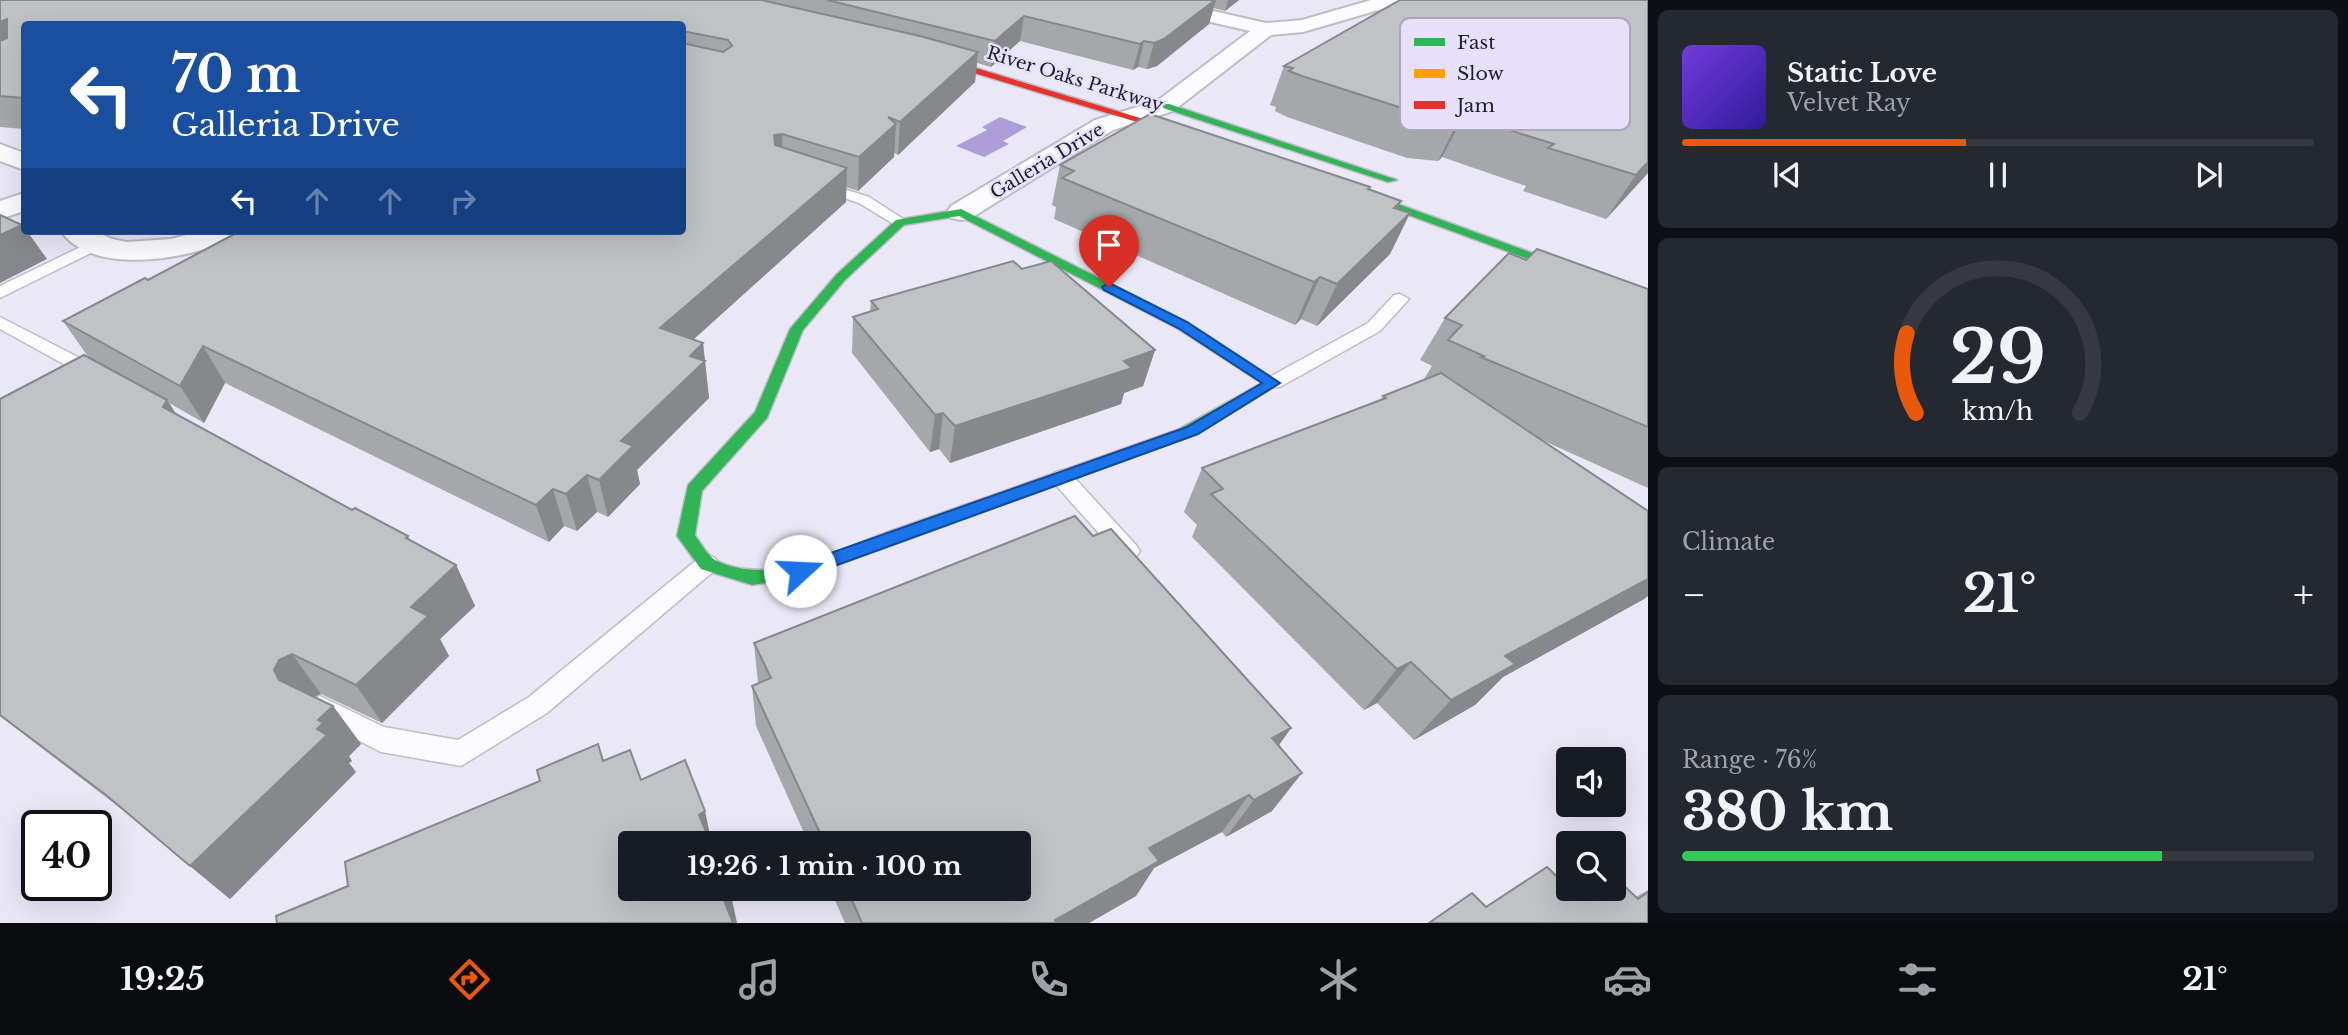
<!DOCTYPE html>
<html lang="en">
<head>
<meta charset="utf-8">
<style>
	body { margin:0; font-family:"Libre Baskerville",serif; background:#242831; color:#f1f3f6; height:100vh; display:flex; flex-direction:column; font-size:26px; white-space:nowrap }
	* { box-sizing:border-box; margin:0 }
	p { font-size:23px; color:#9ea1a6 }
	.icon { flex:none; width:38px; height:38px; fill:none; stroke:currentColor; stroke-width:2; stroke-linecap:round; stroke-linejoin:round }
	.map { position:relative; flex:1; overflow:hidden }
	.drawer { display:flex; flex-direction:column; gap:10px; padding:10px; background:#0d0f14; width:700px }
	.drawer>* { flex:none }
	.top-card { position:absolute; left:21px; top:21px; width:665px; height:214px; border-radius:7px; box-shadow:0 7px 28px #0002; background:#1a4fa0; color:#fff; overflow:hidden }
	.controls { position:absolute; left:1556px; top:747px; display:grid; gap:14px }
	.controls a { display:grid; place-items:center; width:70px; height:70px; border-radius:7px; background:#171b24; box-shadow:0 7px 28px #0002; font-size:35px }
	.speed { position:absolute; left:21px; top:810px; display:flex; gap:14px; font-size:35px; font-weight:700; text-align:center }
	.speed>* { display:grid; place-content:center; width:91px; height:91px; border-radius:50%; background:#171b24; box-shadow:0 7px 28px #0002; line-height:1 }
	.speed .limit { border:4px solid #111; border-radius:10px; background:#fff; color:#111 }
	.pin { position:absolute; display:grid; place-items:center; width:60px; height:60px; color:#fff; margin:-72px -30px; border-radius:50% 50% 50% 0; rotate:-45deg; box-shadow:0 0 7px #0007 }
	.pin .icon { rotate:45deg }
	.me { position:absolute; width:77px; margin:-38px; rotate:70deg; stroke-linejoin:round; filter:drop-shadow(0 0 5px #0008) }
	.turn { display:flex; align-items:center; gap:24px; height:147px; padding:0 35px; font-size:32px }
	.turn .icon { width:91px; height:91px; stroke-width:2.5 }
	.turn b { display:block; font-size:49px; line-height:60px }
	.lanes { display:flex; align-items:center; height:66px; padding:0 35px; background:#0003; justify-content:center; gap:35px; direction:ltr }
	.lanes .off { opacity:.35 }
	.big { font-size:52px; font-weight:800; line-height:1.1 }
	.drawer .card { flex:1; display:flex; flex-direction:column; justify-content:center; gap:10px; min-width:0; padding:0 24px; border-radius:10px; background:#242831 }
	.drawer .dial { align-items:center; gap:0 }
	.dial svg { height:182px; overflow:visible; fill:none; stroke:#363941; stroke-width:7; stroke-linecap:round; text-anchor:middle }
	.dial text { fill:#f1f3f6; stroke:none }
	.song { display:flex; align-items:center; gap:21px }
	.cover { width:84px; height:84px; border-radius:10px; background:linear-gradient(135deg,hsl(260 70% 55%),hsl(250 70% 35%)) }
	.played { height:7px; border-radius:4px; background:linear-gradient(90deg,#ea580c 45%,#363941 45%) }
	.keys { display:flex; justify-content:space-around; direction:ltr }
	.heat { display:flex; justify-content:space-between; align-items:center; font-size:38px; direction:ltr }
	.charge { height:10px; border-radius:5px; background:linear-gradient(90deg,#34c759 76%,#363941 0) }
	.trip { position:absolute; left:618px; top:831px; width:413px; height:70px; border-radius:7px; background:#171b24; box-shadow:0 7px 28px #0002; font-weight:800; line-height:70px; text-align:center }
	.menu { display:flex; height:112px; justify-content:space-around; align-items:center; background:#090b0e; color:#9ea1a6 }
	.menu .icon { width:49px; height:49px }
	.menu .active { color:#ea580c }
	.menu b { font-size:32px; color:#f1f3f6 }
	main { display:flex; flex:1; min-height:0 }
	.map>svg:first-child { display:block }
	.water { fill:#ad9dd8 }
	.lines { fill:none; stroke-linecap:round; stroke-linejoin:round }
	.lane-casing { stroke:#bfbcc9; stroke-width:3 }
	.street-casing { stroke:#bfbcc9; stroke-width:4 }
	.fast-casing { stroke:#bfbcc9; stroke-width:3 }
	.slow-casing { stroke:#bfbcc9; stroke-width:3 }
	.jam-casing { stroke:#bfbcc9; stroke-width:3 }
	.lane { fill:#fcfbfe; fill-rule:evenodd }
	.street { fill:#fcfbfe; fill-rule:evenodd }
	.fast { fill:#30b455; fill-rule:evenodd }
	.slow { fill:#ff9f0a; fill-rule:evenodd }
	.jam { fill:#e5322d; fill-rule:evenodd }
	.wall { fill:#a4a8aa }
	.shaded-wall { fill:#86888b }
	.building { fill:#bfc3c6; stroke:#86888b; stroke-width:2 }
	.route { fill:#1a73e8; stroke:#114b97; stroke-width:2 }
	.labels { text-anchor:middle; stroke-width:5; stroke-linejoin:round; paint-order:stroke }
	.far-street-label { font-size:18px; fill:#221f2c; stroke:#e7e1fd }
	.key { fill:#e7e1fd; stroke:#aca7be; stroke-width:2 }
	.key-label { font-size:19px; fill:#221f2c }
</style>
</head>
<body>
<main>
<div class="map">
<svg width="1648" height="923" viewBox="0 0 1648 923">
	<rect width="100%" height="100%" fill="#eae7f7"/>
	<path class="water" d="M 1000,117 L 1027,127 L 1003,141 L 1009,144 L 984,157 L 956,146 L 987,130 L 982,127 Z"/>
	<g class="lines">
		<defs>
			<g id="lane">
				<path d="M 819,181 L 869,197 L 908,222 L 905,225 L 895,225 L 859,203 L 814,188 L 814,182 Z"/>
				<path d="M 99,238 L 105,240 L 105,246 L 0,298 L 0,286 Z"/>
				<path d="M 1400,294 L 1409,299 L 1380,331 L 1280,387 L 1266,387 L 1263,383 L 1266,379 L 1368,323 L 1394,295 Z"/>
				<path d="M 0,317 L 103,370 L 105,374 L 103,378 L 89,378 L 0,329 Z"/>
				<path d="M 1062,470 L 1070,473 L 1136,545 L 1140,551 L 1136,557 L 1128,560 L 1120,557 L 1054,483 L 1051,478 L 1054,473 Z"/>
				<path d="M 707,555 L 715,558 L 719,564 L 715,570 L 547,713 L 461,766 L 381,752 L 311,716 L 307,708 L 311,700 L 320,696 L 384,727 L 458,740 L 529,697 L 699,558 Z"/>
			</g>
			<g id="street">
				<path d="M 1129,0 L 1164,0 L 1266,23 L 1302,20 L 1371,0 L 1402,0 L 1399,4 L 1303,32 L 1271,35 L 1173,111 L 1113,130 L 971,218 L 961,220 L 951,218 L 947,212 L 951,206 L 1095,120 L 1157,101 L 1250,31 L 1132,4 Z"/>
				<path d="M 0,144 L 24,153 L 24,170 L 0,161 Z"/>
				<path d="M 24,193 L 24,211 L 0,219 L 0,201 Z"/>
				<path d="M 61,231 L 94,231 L 112,239 L 127,242 L 171,239 L 202,231 L 240,231 C 233,241 220,244 208,248 C 168,261 89,272 61,231 Z"/>
			</g>
			<g id="fast">
				<path d="M 1163,104 L 1169,104 L 1397,180 L 1388,182 L 1163,108 Z"/>
				<path d="M 1343,187 L 1351,187 L 1648,295 L 1648,303 L 1343,191 Z"/>
				<path d="M 961,209 L 1187,322 L 1280,383 L 1191,436 L 1181,436 L 1178,432 L 1181,428 L 1262,383 L 1177,328 L 959,216 L 904,225 L 845,280 L 803,330 L 767,418 L 702,491 L 695,535 C 700,542 707,555 715,560 C 773,589 842,547 897,529 L 903,531 L 906,536 L 903,541 L 800,578 L 752,585 L 701,569 L 677,536 L 688,485 L 755,412 L 790,329 L 837,274 L 896,220 Z"/>
			</g>
			<path id="slow" d="M 1186,427 L 1194,432 L 1191,436 L 903,541 L 891,541 L 888,536 L 891,531 Z"/>
			<path id="jam" d="M 924,54 L 930,54 L 1196,135 L 1187,137 L 924,58 Z"/>
		</defs>
		<use href="#lane" class="lane-casing"/>
		<use href="#street" class="street-casing"/>
		<use href="#fast" class="fast-casing"/>
		<use href="#slow" class="slow-casing"/>
		<use href="#jam" class="jam-casing"/>
		<use href="#lane" class="lane"/>
		<use href="#street" class="street"/>
		<use href="#fast" class="fast"/>
		<use href="#slow" class="slow"/>
		<use href="#jam" class="jam"/>
	</g>
	<g class="wall">
		<path d="M 0,0 L 1239,0 L 1225,11 L 1213,8 L 1209,24 L 1157,66 L 1147,69 L 1138,67 L 1133,70 L 1020,41 L 991,67 L 977,63 L 975,82 L 898,155 L 894,153 L 894,157 L 858,191 L 846,187 L 846,202 L 693,340 L 703,343 L 709,398 L 637,470 L 640,484 L 608,517 L 597,512 L 577,531 L 564,526 L 549,542 L 225,383 L 204,423 L 169,403 L 176,414 L 352,510 L 408,536 L 410,540 L 456,565 L 475,606 L 440,639 L 449,656 L 382,723 L 321,694 L 313,697 L 333,706 L 361,744 L 349,756 L 352,761 L 349,763 L 356,772 L 230,899 L 190,866 L 128,814 L 0,716 L 0,399 L 89,358 L 63,321 L 148,280 L 682,231 L 682,24 L 24,24 L 24,129 L 0,127 Z"/>
		<path d="M 1648,0 L 1648,173 L 1606,219 L 1523,191 L 1526,186 L 1442,157 L 1438,161 L 1407,158 L 1287,117 L 1275,111 L 1276,107 L 1270,105 L 1284,66 Z"/>
		<path d="M 1060,165 L 1369,190 L 1401,201 L 1397,209 L 1410,213 L 1390,254 L 1317,326 L 1301,319 L 1295,325 L 1054,219 L 1056,207 L 1052,205 Z"/>
		<path d="M 1526,260 L 1648,289 L 1648,488 L 1542,440 L 1648,511 L 1648,596 L 1644,599 L 1503,677 L 1475,705 L 1414,740 L 1377,703 L 1364,710 L 1192,537 L 1197,525 L 1184,512 L 1202,468 L 1380,400 L 1383,396 L 1424,379 L 1432,366 L 1420,360 L 1445,318 Z"/>
		<path d="M 1022,269 L 1155,350 L 1143,386 L 1124,393 L 1121,404 L 950,463 L 939,449 L 930,452 L 852,353 L 853,317 L 870,312 L 871,301 Z"/>
		<path d="M 754,643 L 1291,728 L 1278,746 L 1272,811 L 1226,837 L 1222,832 L 1154,868 L 1136,896 L 1089,923 L 845,923 L 830,889 L 1018,889 L 1018,844 L 809,844 L 756,726 L 752,686 L 758,683 Z"/>
		<path d="M 1568,886 L 1568,889 L 1636,897 L 1648,890 L 1648,923 L 1486,907 Z"/>
	</g>
	<g class="shaded-wall">
		<path d="M 1216,0 L 1209,24 L 1157,66 L 1147,69 L 1154,43 Z"/>
		<path d="M 1228,0 L 1239,0 L 1225,11 Z"/>
		<path d="M 1024,16 L 1020,41 L 991,67 L 995,41 Z"/>
		<path d="M 7,19 L 24,49 L 0,58 L 0,22 Z"/>
		<path d="M 1144,41 L 1138,67 L 1133,70 L 1140,44 Z"/>
		<path d="M 978,52 L 975,82 L 898,155 L 900,122 Z"/>
		<path d="M 1464,116 L 1442,157 L 1438,161 L 1459,119 Z"/>
		<path d="M 896,124 L 894,157 L 858,191 L 859,157 Z"/>
		<path d="M 782,134 L 783,166 L 775,168 L 774,135 Z"/>
		<path d="M 1648,162 L 1648,173 L 1606,219 L 1636,175 Z"/>
		<path d="M 847,168 L 846,202 L 666,364 L 660,328 Z"/>
		<path d="M 1401,201 L 1381,242 L 1410,213 L 1390,254 L 1317,326 L 1337,284 L 1394,208 Z"/>
		<path d="M 22,225 L 24,228 L 24,231 L 27,231 L 47,259 L 0,283 L 0,235 Z"/>
		<path d="M 1320,277 L 1301,319 L 1295,325 L 1314,282 Z"/>
		<path d="M 703,343 L 709,398 L 637,470 L 640,484 L 608,517 L 599,480 L 621,441 L 690,356 Z"/>
		<path d="M 203,346 L 225,383 L 204,423 L 180,386 Z"/>
		<path d="M 1155,350 L 1143,386 L 1124,393 L 1121,404 L 950,463 L 955,426 L 1124,361 Z"/>
		<path d="M 167,400 L 194,441 L 163,407 Z"/>
		<path d="M 943,413 L 939,449 L 930,452 L 935,415 Z"/>
		<path d="M 587,475 L 597,512 L 577,531 L 566,494 Z"/>
		<path d="M 553,489 L 564,526 L 549,542 L 536,505 Z"/>
		<path d="M 456,565 L 475,606 L 440,639 L 449,656 L 382,723 L 356,685 L 411,607 Z"/>
		<path d="M 1648,579 L 1648,596 L 1644,599 L 1503,677 L 1475,705 L 1414,740 L 1451,700 L 1505,656 Z"/>
		<path d="M 292,654 L 321,694 L 309,699 L 279,680 L 274,670 L 279,660 Z"/>
		<path d="M 1411,662 L 1377,703 L 1364,710 L 1397,669 Z"/>
		<path d="M 333,706 L 361,744 L 349,756 L 352,761 L 349,763 L 356,772 L 230,899 L 190,866 L 317,729 L 318,720 Z"/>
		<path d="M 1291,728 L 1263,768 L 1272,738 Z"/>
		<path d="M 1302,773 L 1272,811 L 1226,837 L 1254,800 Z"/>
		<path d="M 1249,795 L 1222,832 L 1154,868 L 1136,896 L 1089,923 L 1053,923 L 1055,920 L 1149,848 Z"/>
		<path d="M 705,811 L 712,844 L 706,844 L 699,815 Z"/>
		<path d="M 731,895 L 737,923 L 729,923 L 724,900 Z"/>
	</g>
	<g class="building">
		<path d="M 0,0 L 761,0 L 920,36 L 978,52 L 900,122 L 888,117 L 896,124 L 859,157 L 782,134 L 774,135 L 775,145 L 847,168 L 660,328 L 703,343 L 690,356 L 705,361 L 621,441 L 633,446 L 599,480 L 587,475 L 566,494 L 553,489 L 536,505 L 203,346 L 180,386 L 63,321 L 145,278 L 148,280 L 240,231 L 682,231 L 682,43 L 723,52 L 732,46 L 728,40 L 682,31 L 682,24 L 24,24 L 24,98 L 0,96 L 0,41 L 7,38 L 7,19 L 0,22 Z"/>
		<path d="M 827,0 L 1215,0 L 1164,39 L 1154,43 L 1144,41 L 1140,44 L 1024,16 L 995,41 Z"/>
		<path d="M 1400,0 L 1648,0 L 1648,162 L 1636,175 L 1548,148 L 1554,144 L 1464,116 L 1459,119 L 1427,116 L 1302,76 L 1289,71 L 1293,68 L 1284,66 Z"/>
		<path d="M 1150,114 L 1370,187 L 1368,189 L 1401,201 L 1394,208 L 1410,213 L 1337,284 L 1320,277 L 1314,282 L 1062,178 L 1074,171 L 1060,165 Z"/>
		<path d="M 0,215 L 22,225 L 0,235 Z"/>
		<path d="M 1537,249 L 1648,289 L 1648,427 L 1481,357 L 1484,356 L 1448,340 L 1462,325 L 1445,318 L 1509,253 L 1526,260 Z"/>
		<path d="M 1013,261 L 1022,269 L 1051,261 L 1155,350 L 1124,361 L 1132,368 L 955,426 L 943,413 L 935,415 L 853,317 L 878,309 L 871,301 Z"/>
		<path d="M 84,355 L 167,400 L 163,407 L 352,510 L 355,508 L 408,536 L 406,538 L 456,565 L 411,607 L 428,616 L 356,685 L 292,654 L 279,660 L 274,670 L 279,680 L 333,706 L 318,720 L 323,723 L 317,729 L 327,735 L 190,866 L 106,795 L 0,715 L 0,399 Z"/>
		<path d="M 1441,373 L 1648,511 L 1648,579 L 1505,656 L 1515,664 L 1451,700 L 1411,662 L 1397,669 L 1211,494 L 1223,489 L 1202,468 L 1386,398 L 1383,396 Z"/>
		<path d="M 1075,516 L 1093,536 L 1111,529 L 1291,728 L 1272,738 L 1302,773 L 1254,800 L 1249,795 L 1149,848 L 1159,861 L 1055,920 L 1057,923 L 862,923 L 847,889 L 1018,889 L 1018,844 L 825,844 L 752,686 L 771,678 L 754,643 Z"/>
		<path d="M 598,744 L 603,761 L 630,750 L 641,780 L 685,760 L 705,811 L 699,815 L 711,844 L 630,844 L 630,889 L 729,889 L 731,895 L 724,900 L 733,923 L 277,923 L 276,916 L 348,886 L 345,862 L 540,781 L 537,770 Z"/>
		<path d="M 1547,867 L 1568,887 L 1568,889 L 1614,889 L 1614,876 L 1638,899 L 1648,892 L 1648,923 L 1429,923 L 1472,893 L 1486,907 Z"/>
	</g>
	<path class="route" d="M 1109,283 L 1187,322 L 1280,383 L 1198,434 L 807,576 L 794,576 L 792,571 L 794,566 L 1187,427 L 1262,383 L 1178,328 L 1104,290 L 1102,287 Z"/>
	<g class="labels">
		<g class="far-street-label">
			<text transform="translate(1075 79) rotate(17)" y="6">River Oaks Parkway</text>
			<text transform="translate(1047 161) rotate(-31)" y="6">Galleria Drive</text>
		</g>
	</g>
	<rect x="1400" y="18" width="230" height="112" rx="10" class="key"/>
	<rect x="1414" y="38" width="31" height="8" fill="#30b455"/>
	<rect x="1414" y="69" width="31" height="9" fill="#ff9f0a"/>
	<rect x="1414" y="101" width="31" height="8" fill="#e5322d"/>
	<g class="key-label">
		<text x="1457" y="49">Fast</text>
		<text x="1457" y="80">Slow</text>
		<text x="1457" y="112">Jam</text>
	</g>
</svg>
<div class="controls">
<a><svg class="icon" aria-label="sound" viewBox="0 0 24 24"><path d="M4 9h4l5-4v14l-5-4H4zM17 9q2 3 0 6"/></svg></a>
<a><svg class="icon" aria-label="search" viewBox="0 0 24 24"><circle cx="10" cy="10" r="6"/><path d="M15 15l6 6"/></svg></a>
</div>
<div class="speed"><div class="limit">40</div></div>
<div class="pin" style="left:1109px;top:287px;background:#d93025"><svg class="icon" aria-label="arrive" viewBox="0 0 24 24"><path d="M6 21V4h12l-3 4 3 4H6"/></svg></div>
<svg class="me" style="left:800px;top:571px" viewBox="-20 -20 40 40"><circle r="19" fill="#fff"/><path d="M0-13L10 11 0 6-10 11z" fill="#1a73e8"/></svg>
<div class="trip">19:26 · 1 min · 100 m</div>
<div class="top-card">
<div class="turn"><svg class="icon" aria-label="left" viewBox="0 0 24 24"><path d="M17 20v-9H6M10 6l-5 5 5 5"/></svg><div><b>70 m</b>Galleria Drive</div></div>
<div class="lanes"><svg class="icon" aria-label="left" viewBox="0 0 24 24"><path d="M17 20v-9H6M10 6l-5 5 5 5"/></svg><svg class="icon off" aria-label="ahead" viewBox="0 0 24 24"><path d="M12 20V5M6 11l6-6 6 6"/></svg><svg class="icon off" aria-label="ahead" viewBox="0 0 24 24"><path d="M12 20V5M6 11l6-6 6 6"/></svg><svg class="icon off" aria-label="right" viewBox="0 0 24 24"><path d="M7 20v-9h11M14 6l5 5-5 5"/></svg></div>
</div>
</div>
<section class="drawer">
<div class="card">
<div class="song"><i class="cover"></i><div><b>Static Love</b><p>Velvet Ray</p></div></div>
<div class="played"></div>
<div class="keys"><svg class="icon" aria-label="previous" viewBox="0 0 24 24"><path d="M18 5L8 12l10 7zM5 5v14"/></svg><svg class="icon" aria-label="pause" viewBox="0 0 24 24"><path d="M8 5v14M16 5v14"/></svg><svg class="icon" aria-label="next" viewBox="0 0 24 24"><path d="M6 5l10 7-10 7zM19 5v14"/></svg></div>
</div>
<div class="card dial"><svg viewBox="0 0 100 80">
<path d="M14 69A42 42 0 1 1 86 69"/>
<path d="M14 69A42 42 0 0 1 10 34" stroke="#ea580c"/>
<text x="50" y="56" font-size="32" font-weight="700">29</text>
<text x="50" y="72" font-size="11">km/h</text>
</svg></div>
<div class="card"><p>Climate</p>
<div class="heat"><a>−</a><b class="big">21°</b><a>+</a></div>
</div>
<div class="card"><p>Range · 76%</p><b class="big">380 km</b><div class="charge"></div></div>
</section>
</main>
<nav class="menu">
<b>19:25</b>
<svg class="icon active" aria-label="directions" viewBox="0 0 24 24"><path d="M12 3l9 9-9 9-9-9zM9 14v-3h6M13 9l2 2-2 2"/></svg>
<svg class="icon" aria-label="music" viewBox="0 0 24 24"><path d="M9 18V5l10-2v13"/><circle cx="6" cy="18" r="3"/><circle cx="16" cy="16" r="3"/></svg>
<svg class="icon" aria-label="phone" viewBox="0 0 24 24"><path d="M5 4h4l2 5-3 2q2 4 5 5l2-3 5 2v4C11 20 4 13 5 4z"/></svg>
<svg class="icon" aria-label="climate" viewBox="0 0 24 24"><path d="M12 3v18M4 7l16 10M4 17L20 7"/></svg>
<svg class="icon" aria-label="car" viewBox="0 0 24 24"><path d="M5 17H2v-5l4-1 3-4h7l3 4 3 1v5h-3M9 17h6M6 11h13"/><circle cx="7" cy="17" r="2"/><circle cx="17" cy="17" r="2"/></svg>
<svg class="icon" aria-label="filters" viewBox="0 0 24 24"><path d="M4 7h16M4 17h16"/><circle cx="9" cy="7" r="2"/><circle cx="15" cy="17" r="2"/></svg>
<b>21°</b>
</nav>
</body>
</html>
